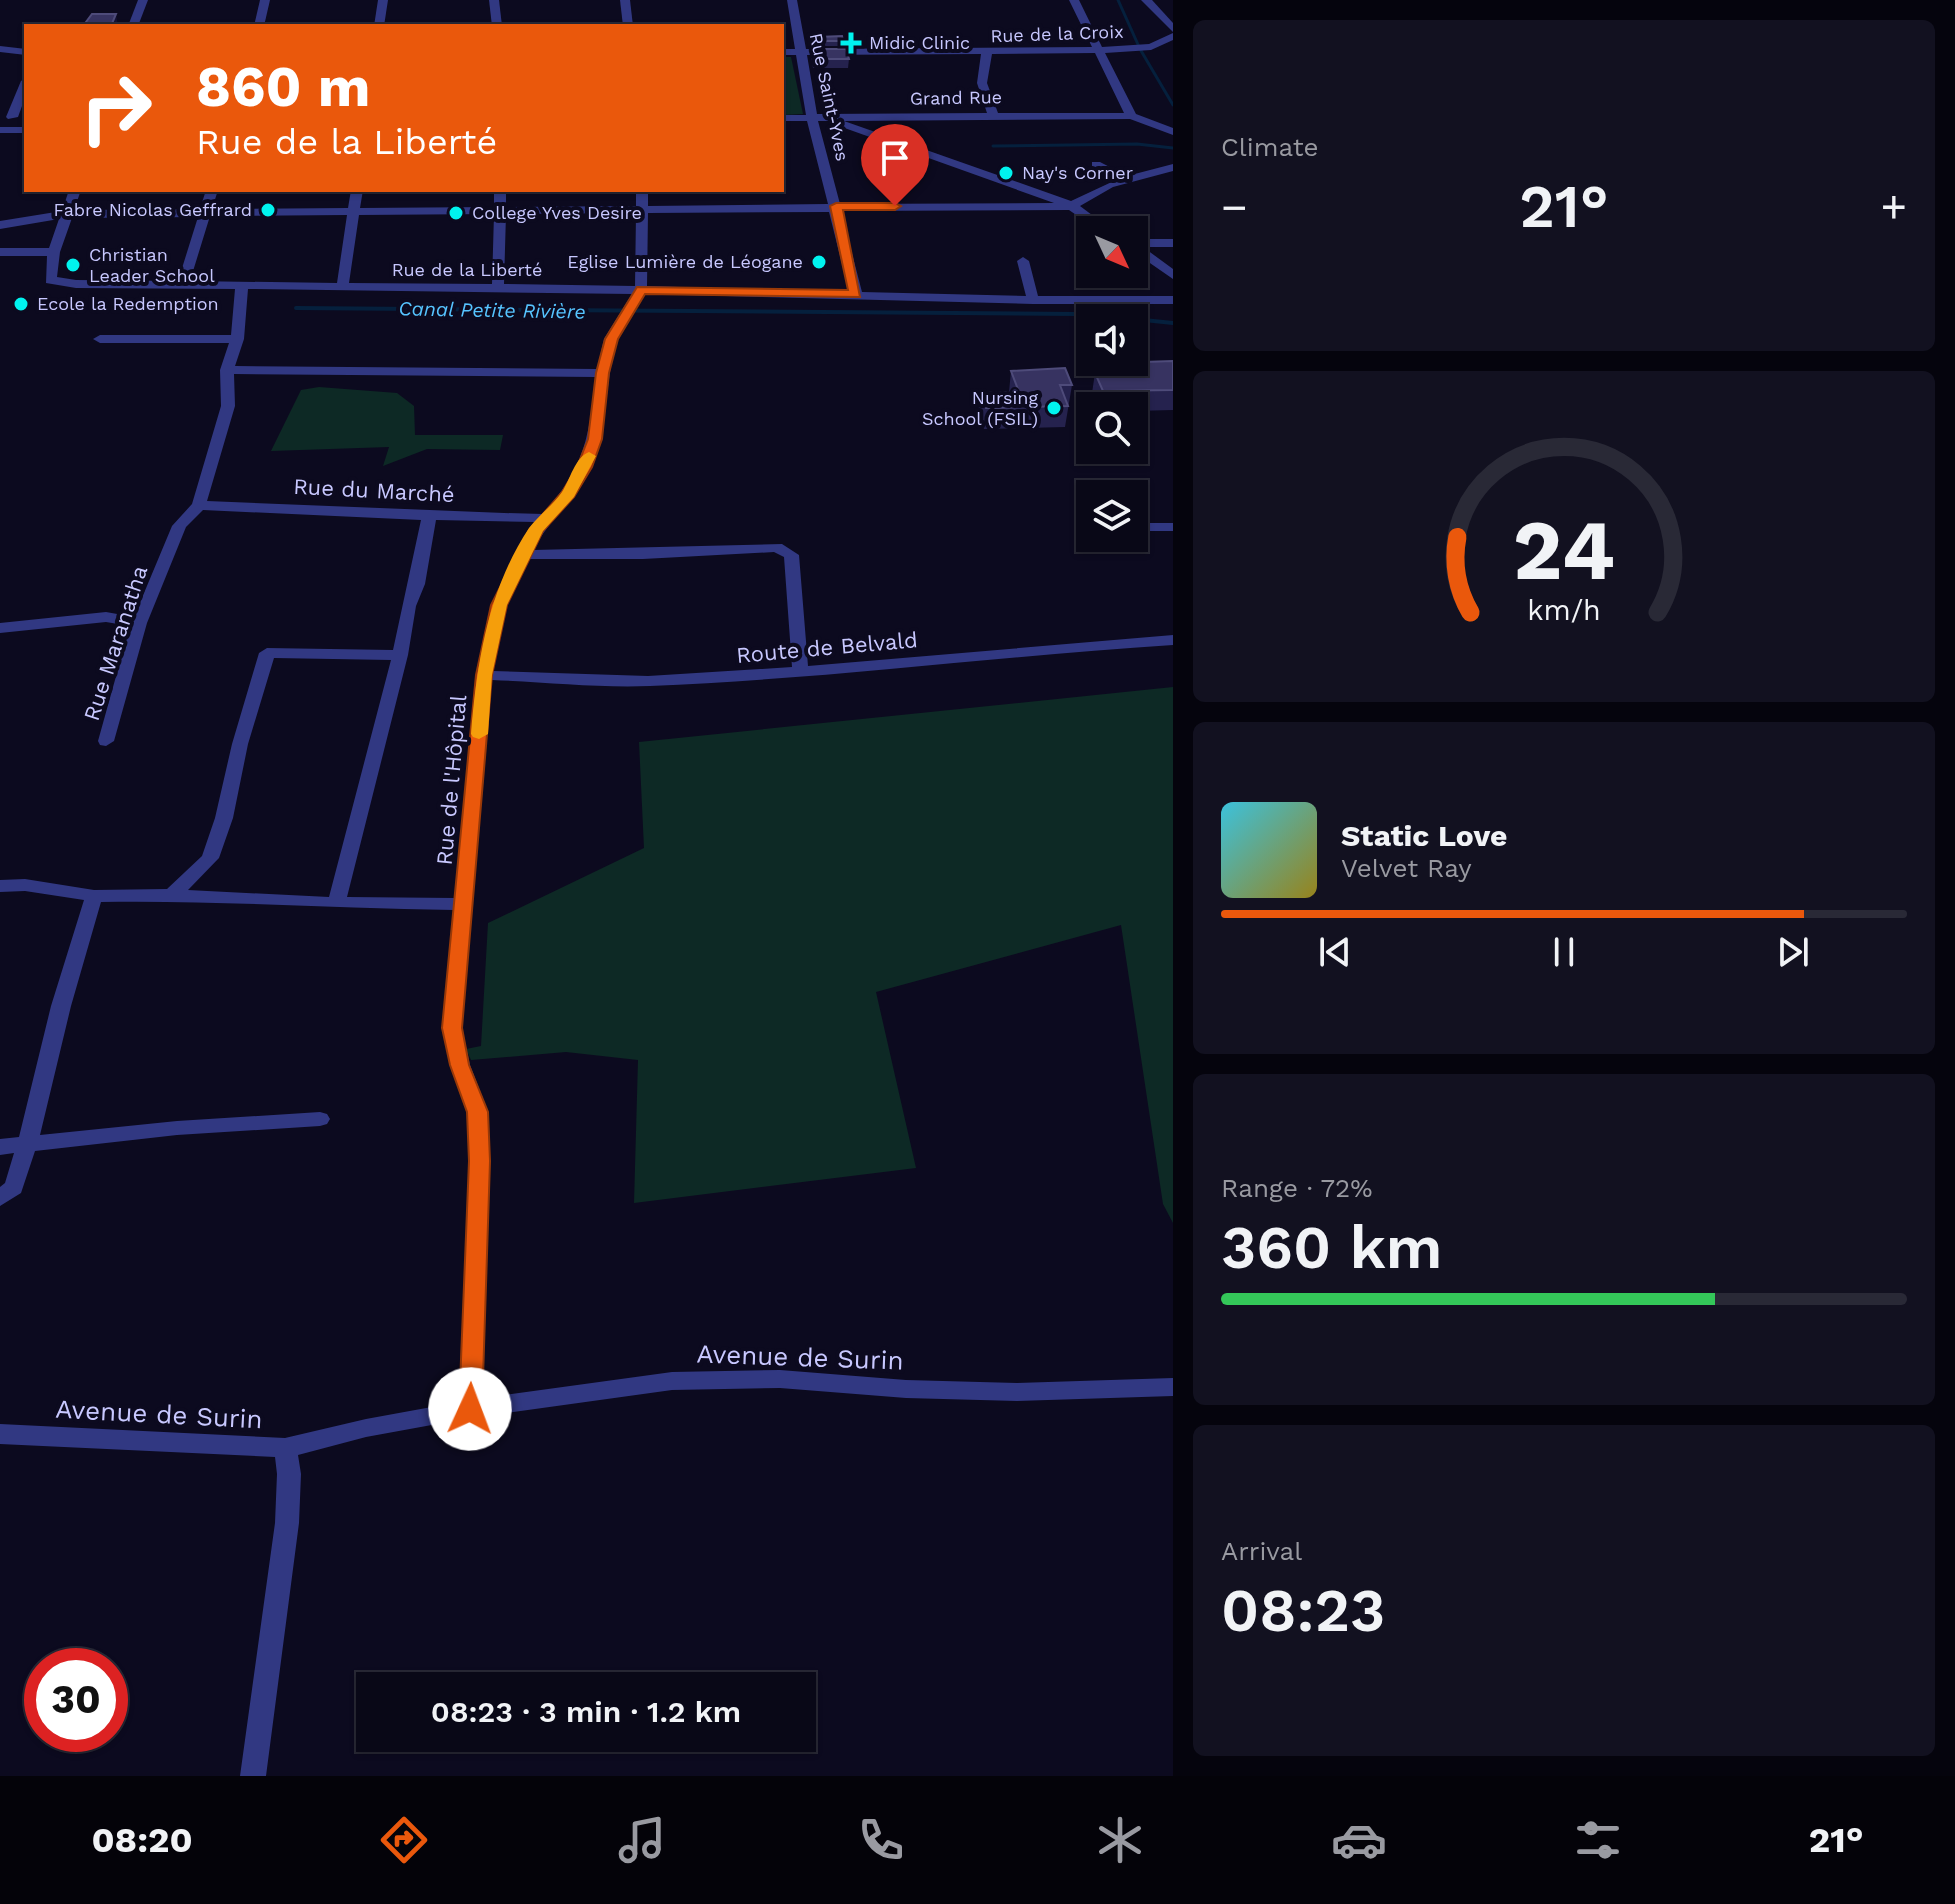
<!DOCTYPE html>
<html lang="en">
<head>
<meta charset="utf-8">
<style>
	body { margin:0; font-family:"Work Sans",sans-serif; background:#121120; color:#f1f3f6; height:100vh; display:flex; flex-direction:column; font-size:30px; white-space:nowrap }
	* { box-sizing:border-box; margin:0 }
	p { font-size:26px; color:#999aa1 }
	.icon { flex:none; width:44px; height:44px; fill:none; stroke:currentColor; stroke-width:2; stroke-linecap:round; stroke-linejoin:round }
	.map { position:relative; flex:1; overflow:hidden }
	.panel { display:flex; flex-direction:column; gap:20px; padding:20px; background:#05040d; width:782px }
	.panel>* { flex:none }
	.hud { position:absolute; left:24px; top:24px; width:760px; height:168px; border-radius:0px; box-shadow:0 2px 6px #0004,0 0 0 2px #292936; background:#ea580c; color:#fff; overflow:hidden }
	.needle { width:52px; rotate:134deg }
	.buttons { position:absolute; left:1076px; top:216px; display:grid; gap:16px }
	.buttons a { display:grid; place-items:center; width:72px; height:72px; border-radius:0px; background:#090817; box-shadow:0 2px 6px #0004,0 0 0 2px #292936; font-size:40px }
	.speed { position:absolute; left:24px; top:1648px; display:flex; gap:16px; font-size:40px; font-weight:700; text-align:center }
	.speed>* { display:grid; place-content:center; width:104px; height:104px; border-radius:50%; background:#090817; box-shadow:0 2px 6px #0004,0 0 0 2px #292936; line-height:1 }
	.speed .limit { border:12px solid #d22; background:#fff; color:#111 }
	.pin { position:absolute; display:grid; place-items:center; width:68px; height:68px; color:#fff; margin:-82px -34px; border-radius:50% 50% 50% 0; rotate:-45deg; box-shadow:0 0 8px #0007 }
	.pin .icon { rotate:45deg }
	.me { position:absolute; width:88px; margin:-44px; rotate:2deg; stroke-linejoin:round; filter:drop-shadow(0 0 6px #0008) }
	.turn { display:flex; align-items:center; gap:28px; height:168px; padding:0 40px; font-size:36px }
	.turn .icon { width:104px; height:104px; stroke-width:2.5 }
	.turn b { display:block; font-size:56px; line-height:68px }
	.big { font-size:60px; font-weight:600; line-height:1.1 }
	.panel .widget { flex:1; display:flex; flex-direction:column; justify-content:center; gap:12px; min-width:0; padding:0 28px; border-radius:12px; background:#121120 }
	.panel .dial { align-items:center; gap:0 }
	.dial svg { height:208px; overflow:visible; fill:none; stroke:#292936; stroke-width:7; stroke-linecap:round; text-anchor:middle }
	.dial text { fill:#f1f3f6; stroke:none }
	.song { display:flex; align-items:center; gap:24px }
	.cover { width:96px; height:96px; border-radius:12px; background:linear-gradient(135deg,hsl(190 70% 55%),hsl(50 70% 35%)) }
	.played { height:8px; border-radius:4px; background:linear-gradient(90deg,#ea580c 85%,#292936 85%) }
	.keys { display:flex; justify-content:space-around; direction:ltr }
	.heat { display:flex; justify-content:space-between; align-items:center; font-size:44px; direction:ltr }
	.charge { height:12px; border-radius:6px; background:linear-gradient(90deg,#34c759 72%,#292936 0) }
	.trip { position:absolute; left:356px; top:1672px; width:460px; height:80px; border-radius:0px; background:#090817; box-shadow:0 2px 6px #0004,0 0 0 2px #292936; font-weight:600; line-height:80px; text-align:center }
	.menu { display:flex; height:128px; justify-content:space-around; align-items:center; background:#040309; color:#999aa1 }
	.menu .icon { width:56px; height:56px }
	.menu .on { color:#ea580c }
	.menu b { font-size:36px; color:#f1f3f6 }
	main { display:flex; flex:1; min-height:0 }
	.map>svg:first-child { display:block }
	.green { fill:#0d2925 }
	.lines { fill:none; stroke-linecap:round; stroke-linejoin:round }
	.stream-far1 { stroke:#05203d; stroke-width:3 }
	.stream { stroke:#05203d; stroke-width:4 }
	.minor { fill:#313882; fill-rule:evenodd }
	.wall { fill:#25224e }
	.shaded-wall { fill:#141133 }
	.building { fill:#373361; stroke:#4e4b7a; stroke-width:2 }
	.route { fill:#ea580c; stroke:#983908; stroke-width:2 }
	.slow { fill:#f59e0b }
	.poi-dot { fill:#00f3ef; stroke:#0c0a1f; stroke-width:3 }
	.labels { text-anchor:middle; stroke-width:8; stroke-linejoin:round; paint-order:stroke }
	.far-street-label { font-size:18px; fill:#c8c8ff; stroke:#0c0a1f }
	.far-poi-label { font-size:18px; fill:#c8c8ff; stroke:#0c0a1f; text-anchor:start }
	.far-water-label { font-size:20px; font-style:italic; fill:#56c4ff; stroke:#0c0a1f }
	.street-label { font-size:22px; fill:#c8c8ff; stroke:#0c0a1f }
	.near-street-label { font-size:26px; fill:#c8c8ff; stroke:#0c0a1f }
</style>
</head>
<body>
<main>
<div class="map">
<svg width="1173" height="1776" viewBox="0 0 1173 1776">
	<rect width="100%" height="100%" fill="#0c0a1f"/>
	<g class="green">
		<path d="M 782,57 L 791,57 L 803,114 L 782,115 Z"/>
		<path d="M 319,387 L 397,393 L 414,406 L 415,435 L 503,435 L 500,450 L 427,449 L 383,466 L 389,447 L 271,451 L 301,390 Z"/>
		<path d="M 1173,687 L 1173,1223 L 1163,1204 L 1121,925 L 876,992 L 916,1168 L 634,1203 L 638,1060 L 566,1052 L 471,1060 L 466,1049 L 481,1046 L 488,923 L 644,848 L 639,742 Z"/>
	</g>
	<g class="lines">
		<g class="stream-far1">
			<path d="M 1118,0 L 1140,49 L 1173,105"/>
			<path d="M 993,146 L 1137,144 L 1173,148"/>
		</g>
		<g class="stream">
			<path d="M 296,308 L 1076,314 L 1119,318"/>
			<path d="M 1134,319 L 1173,323"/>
		</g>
		<g class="minor">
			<path d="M 138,0 L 148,0 L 138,26 L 128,26 Z"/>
			<path d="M 260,0 L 270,0 L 264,26 L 254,26 Z"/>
			<path d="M 378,0 L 388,0 L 384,26 L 374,26 Z"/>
			<path d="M 489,0 L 499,0 L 502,26 L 492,26 Z"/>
			<path d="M 620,0 L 630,0 L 633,26 L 623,26 Z"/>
			<path d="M 787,0 L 797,0 L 806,49 L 1092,47 L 1069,0 L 1079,0 L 1102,47 L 1149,44 L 1173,33 L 1173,40 L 1151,50 L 1105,53 L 1136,114 L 1173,128 L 1173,135 L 1130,119 L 844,121 L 1071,201 L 1116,180 L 1092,166 L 1092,162 L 1100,162 L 1127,176 L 1173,164 L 1173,171 L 1113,187 L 1080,206 L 1112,230 L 1098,230 L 1069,210 L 841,211 L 862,292 L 1026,296 L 1017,261 L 1023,257 L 1029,261 L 1038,296 L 1173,296 L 1173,304 L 1033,304 L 645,294 C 636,309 622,326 617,342 C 604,382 609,425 593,464 C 579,497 549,519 533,550 L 782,544 L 799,555 L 808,666 L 1173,635 L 1173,645 C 998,656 825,679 650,686 C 597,688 544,682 492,680 L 462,1028 L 470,1065 L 488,1112 L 490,1161 L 482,1398 L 672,1372 L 780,1370 L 906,1380 L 1017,1383 L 1173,1378 L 1173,1396 L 1017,1401 L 906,1398 L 780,1388 L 672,1390 L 470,1418 L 366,1437 L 298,1455 L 301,1474 L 299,1523 L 266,1776 L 240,1776 L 275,1523 L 277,1474 L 275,1457 L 0,1444 L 0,1424 L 285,1438 L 366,1419 L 459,1402 L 470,1161 L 468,1112 L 450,1065 L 442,1028 L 454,910 C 336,909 219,900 101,902 L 71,1006 L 40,1135 L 177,1121 L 320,1112 L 327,1114 L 330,1119 L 327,1124 L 320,1126 L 177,1135 L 35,1151 L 21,1193 L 0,1206 L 0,1187 L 5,1183 L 14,1153 L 0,1155 L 0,1139 L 19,1137 L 51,1006 L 84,900 L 25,891 L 0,892 L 0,880 L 25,879 L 94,890 L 167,889 L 202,856 L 215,818 L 232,744 L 259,653 L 267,648 L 393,650 L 421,520 L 203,510 L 186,527 L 147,623 L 114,741 L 106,746 L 100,745 L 98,741 L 130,626 L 106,622 L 0,633 L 0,623 L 106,612 L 134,617 L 172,526 L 192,504 L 221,406 L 220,370 L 229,343 L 100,343 L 93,339 L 100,335 L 231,335 L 235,289 L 76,288 L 46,283 L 47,256 L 0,256 L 0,248 L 49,248 L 59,219 L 0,229 L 0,221 L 62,211 L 69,190 L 81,190 L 74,210 L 200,209 L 206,190 L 218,190 L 212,209 L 348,208 L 351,190 L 363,190 L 360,208 L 494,207 L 494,190 L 506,190 L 506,207 L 636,206 L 636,190 L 648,190 L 648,206 L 828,204 L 807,121 L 782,121 L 782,115 L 806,115 L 796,55 L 782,55 L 782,49 L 795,49 ZM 1095,53 L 1124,113 L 998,113 L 987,83 L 992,54 ZM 981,54 L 977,83 L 987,113 L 817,114 L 807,55 ZM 818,121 L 842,121 L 837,124 L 839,126 L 1054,203 L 840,204 ZM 829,212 L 849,292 L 647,286 L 648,213 ZM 636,213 L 635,286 L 504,284 L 506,214 ZM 494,214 L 492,284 L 349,283 L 359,215 ZM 347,215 L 337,283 L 190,281 L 210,216 ZM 198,217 L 178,281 L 76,280 L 57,277 L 60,252 L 72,218 ZM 248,289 L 632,294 L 604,339 L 597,369 L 235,366 L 244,339 ZM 234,374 L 596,377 C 588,439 586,465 543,514 L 504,513 L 207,501 L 235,406 ZM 436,520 L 535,522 L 491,605 L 476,675 L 455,898 L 347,897 L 408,655 L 416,606 L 425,584 ZM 774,552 L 784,557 L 792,667 L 648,676 L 493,671 L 507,605 L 529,559 L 643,559 ZM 274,658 L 391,660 L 329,897 L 188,890 L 219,858 L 233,818 L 248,744 Z"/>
			<path d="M 1141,0 L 1152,0 L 1173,23 L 1173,32 Z"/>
			<path d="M 0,46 L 26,49 L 26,55 L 0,52 Z"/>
			<path d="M 26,78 L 26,95 L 18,117 L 8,119 L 6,117 L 21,81 Z"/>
			<rect x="0" y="127" width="26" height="6"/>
			<path d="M 1134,239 L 1173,239 L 1173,247 L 1143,247 L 1173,269 L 1173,279 L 1134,252 Z"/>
			<rect x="1134" y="523" width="39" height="8"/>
		</g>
	</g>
	<g class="wall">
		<path d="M 819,37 L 843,41 L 843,46 L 820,46 Z"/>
		<path d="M 811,49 L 849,59 L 848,68 L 813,68 L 811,58 Z"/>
		<path d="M 1173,361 L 1173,410 L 1134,411 L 1134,406 L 1097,406 L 1092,393 L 1095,373 L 1142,371 L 1144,362 Z"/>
		<path d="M 1011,371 L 1072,385 L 1065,427 L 984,429 L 978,413 L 981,393 L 1009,392 Z"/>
	</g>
	<path class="shaded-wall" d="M 116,14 L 118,26 L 111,26 Z"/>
	<g class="building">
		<path d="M 92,14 L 116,14 L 111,26 L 83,26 Z"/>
		<path d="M 842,36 L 843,41 L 821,41 L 819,37 Z"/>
		<path d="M 811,49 L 846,49 L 849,59 L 813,59 Z"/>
		<path d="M 1173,361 L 1173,390 L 1103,391 L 1095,373 L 1148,370 L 1144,362 Z"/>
		<path d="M 1065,368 L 1072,385 L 1060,385 L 1068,406 L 986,408 L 981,393 L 1019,392 L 1011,371 Z"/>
	</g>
	<path class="route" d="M 836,203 L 895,203 L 901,206 L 895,210 L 843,210 L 860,297 L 645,294 L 618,339 L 609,373 L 602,439 L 592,467 L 574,497 L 543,531 L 507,605 L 492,675 L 462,1028 L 469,1065 L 488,1112 L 490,1161 L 482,1409 L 478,1416 L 470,1419 L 462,1416 L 459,1409 L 469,1161 L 467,1112 L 450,1065 L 442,1028 L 476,675 L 491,605 L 529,530 L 562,492 L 577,467 L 588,439 L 596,373 L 605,339 L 637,287 L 848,290 L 830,206 Z"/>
	<path class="slow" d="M 589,452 L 596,456 L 574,497 L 543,531 L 507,605 L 492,675 L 488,734 L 479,739 L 473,737 L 471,734 C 477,662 488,590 529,528 C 539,515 553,505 562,492 C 570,480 575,457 589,452 Z"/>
	<g class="poi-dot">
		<path d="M847 31h8v8h8v8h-8v8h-8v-8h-8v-8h8z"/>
		<circle cx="1006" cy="173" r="8"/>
		<circle cx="268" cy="210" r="8"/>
		<circle cx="456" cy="213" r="8"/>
		<circle cx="819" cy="262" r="8"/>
		<circle cx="73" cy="265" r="8"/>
		<circle cx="21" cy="304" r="8"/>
		<circle cx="1054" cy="408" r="8"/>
	</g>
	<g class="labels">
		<g class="far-street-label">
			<text transform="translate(1057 34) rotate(-2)" y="6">Rue de la Croix</text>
			<text transform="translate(829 97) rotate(78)" y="6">Rue Saint-Yves</text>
			<text transform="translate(956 98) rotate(-1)" y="6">Grand Rue</text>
			<text x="467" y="276">Rue de la Liberté</text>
		</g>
		<g class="far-poi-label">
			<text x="869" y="49">Midic Clinic</text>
			<text x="1022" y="179">Nay's Corner</text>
			<text x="252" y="216" text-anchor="end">Fabre Nicolas Geffrard</text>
			<text x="472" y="219">College Yves Desire</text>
			<text x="89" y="261">Christian<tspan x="89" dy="21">Leader School</tspan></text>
			<text x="803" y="268" text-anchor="end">Eglise Lumière de Léogane</text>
			<text x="37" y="310">Ecole la Redemption</text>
			<text x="1038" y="404" text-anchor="end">Nursing<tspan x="1038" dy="21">School (FSIL)</tspan></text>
		</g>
		<g class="far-water-label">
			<text transform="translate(492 310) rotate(1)" y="7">Canal Petite Rivière</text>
		</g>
		<g class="street-label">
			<text transform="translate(374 490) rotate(3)" y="8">Rue du Marché</text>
			<text transform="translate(115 643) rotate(-72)" y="8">Rue Maranatha</text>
			<text transform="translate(827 647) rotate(-5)" y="8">Route de Belvald</text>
			<text transform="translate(451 780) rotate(-85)" y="8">Rue de l'Hôpital</text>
		</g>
		<g class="near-street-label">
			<text transform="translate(800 1357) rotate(2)" y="9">Avenue de Surin</text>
			<text transform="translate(159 1414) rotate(3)" y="9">Avenue de Surin</text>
		</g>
	</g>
</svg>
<div class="buttons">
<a><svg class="needle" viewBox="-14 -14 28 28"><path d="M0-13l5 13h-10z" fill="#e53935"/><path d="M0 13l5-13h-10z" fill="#999aa1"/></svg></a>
<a><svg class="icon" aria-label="sound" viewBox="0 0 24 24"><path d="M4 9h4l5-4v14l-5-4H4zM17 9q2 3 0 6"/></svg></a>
<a><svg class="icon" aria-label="search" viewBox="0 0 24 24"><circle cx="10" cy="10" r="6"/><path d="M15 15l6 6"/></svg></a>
<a><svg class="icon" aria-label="layers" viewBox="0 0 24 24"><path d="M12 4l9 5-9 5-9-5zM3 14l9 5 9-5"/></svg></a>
</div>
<div class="speed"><div class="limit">30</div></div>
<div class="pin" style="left:895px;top:206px;background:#d93025"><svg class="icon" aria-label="arrive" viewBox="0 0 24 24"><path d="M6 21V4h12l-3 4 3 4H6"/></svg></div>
<svg class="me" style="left:470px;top:1409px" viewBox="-20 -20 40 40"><circle r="19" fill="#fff"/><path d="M0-13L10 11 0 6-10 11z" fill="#ea580c"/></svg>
<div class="trip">08:23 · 3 min · 1.2 km</div>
<div class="hud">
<div class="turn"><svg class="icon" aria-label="right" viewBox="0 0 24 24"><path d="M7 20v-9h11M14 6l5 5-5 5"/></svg><div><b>860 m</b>Rue de la Liberté</div></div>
</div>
</div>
<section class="panel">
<div class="widget"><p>Climate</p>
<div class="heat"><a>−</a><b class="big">21°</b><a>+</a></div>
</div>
<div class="widget dial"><svg viewBox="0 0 100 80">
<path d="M14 69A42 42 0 1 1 86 69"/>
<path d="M14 69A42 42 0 0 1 9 40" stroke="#ea580c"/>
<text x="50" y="56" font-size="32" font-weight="700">24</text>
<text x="50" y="72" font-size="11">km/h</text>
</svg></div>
<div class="widget">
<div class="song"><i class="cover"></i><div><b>Static Love</b><p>Velvet Ray</p></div></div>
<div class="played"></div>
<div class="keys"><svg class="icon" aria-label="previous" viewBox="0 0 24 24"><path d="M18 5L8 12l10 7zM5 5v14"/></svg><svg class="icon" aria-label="pause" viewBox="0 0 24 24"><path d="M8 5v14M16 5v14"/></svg><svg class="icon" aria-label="next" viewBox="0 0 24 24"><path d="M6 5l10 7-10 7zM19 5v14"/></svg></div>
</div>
<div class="widget"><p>Range · 72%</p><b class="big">360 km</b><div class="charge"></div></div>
<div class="widget"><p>Arrival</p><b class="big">08:23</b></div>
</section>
</main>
<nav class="menu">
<b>08:20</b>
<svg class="icon on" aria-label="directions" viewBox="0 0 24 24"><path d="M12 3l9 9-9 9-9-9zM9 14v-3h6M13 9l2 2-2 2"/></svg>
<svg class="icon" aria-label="music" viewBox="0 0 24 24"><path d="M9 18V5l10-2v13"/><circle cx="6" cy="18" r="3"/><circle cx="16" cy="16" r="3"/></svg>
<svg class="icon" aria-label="phone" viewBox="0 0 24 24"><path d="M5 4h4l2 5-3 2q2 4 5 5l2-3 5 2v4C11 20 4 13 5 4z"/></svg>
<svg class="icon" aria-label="climate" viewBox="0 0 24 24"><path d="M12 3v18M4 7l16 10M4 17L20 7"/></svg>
<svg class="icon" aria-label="car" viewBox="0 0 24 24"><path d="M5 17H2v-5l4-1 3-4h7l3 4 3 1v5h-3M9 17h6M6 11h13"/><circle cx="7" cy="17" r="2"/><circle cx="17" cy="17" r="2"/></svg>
<svg class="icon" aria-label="filters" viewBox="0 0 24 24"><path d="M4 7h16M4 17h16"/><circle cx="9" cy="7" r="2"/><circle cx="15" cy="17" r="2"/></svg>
<b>21°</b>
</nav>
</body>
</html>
